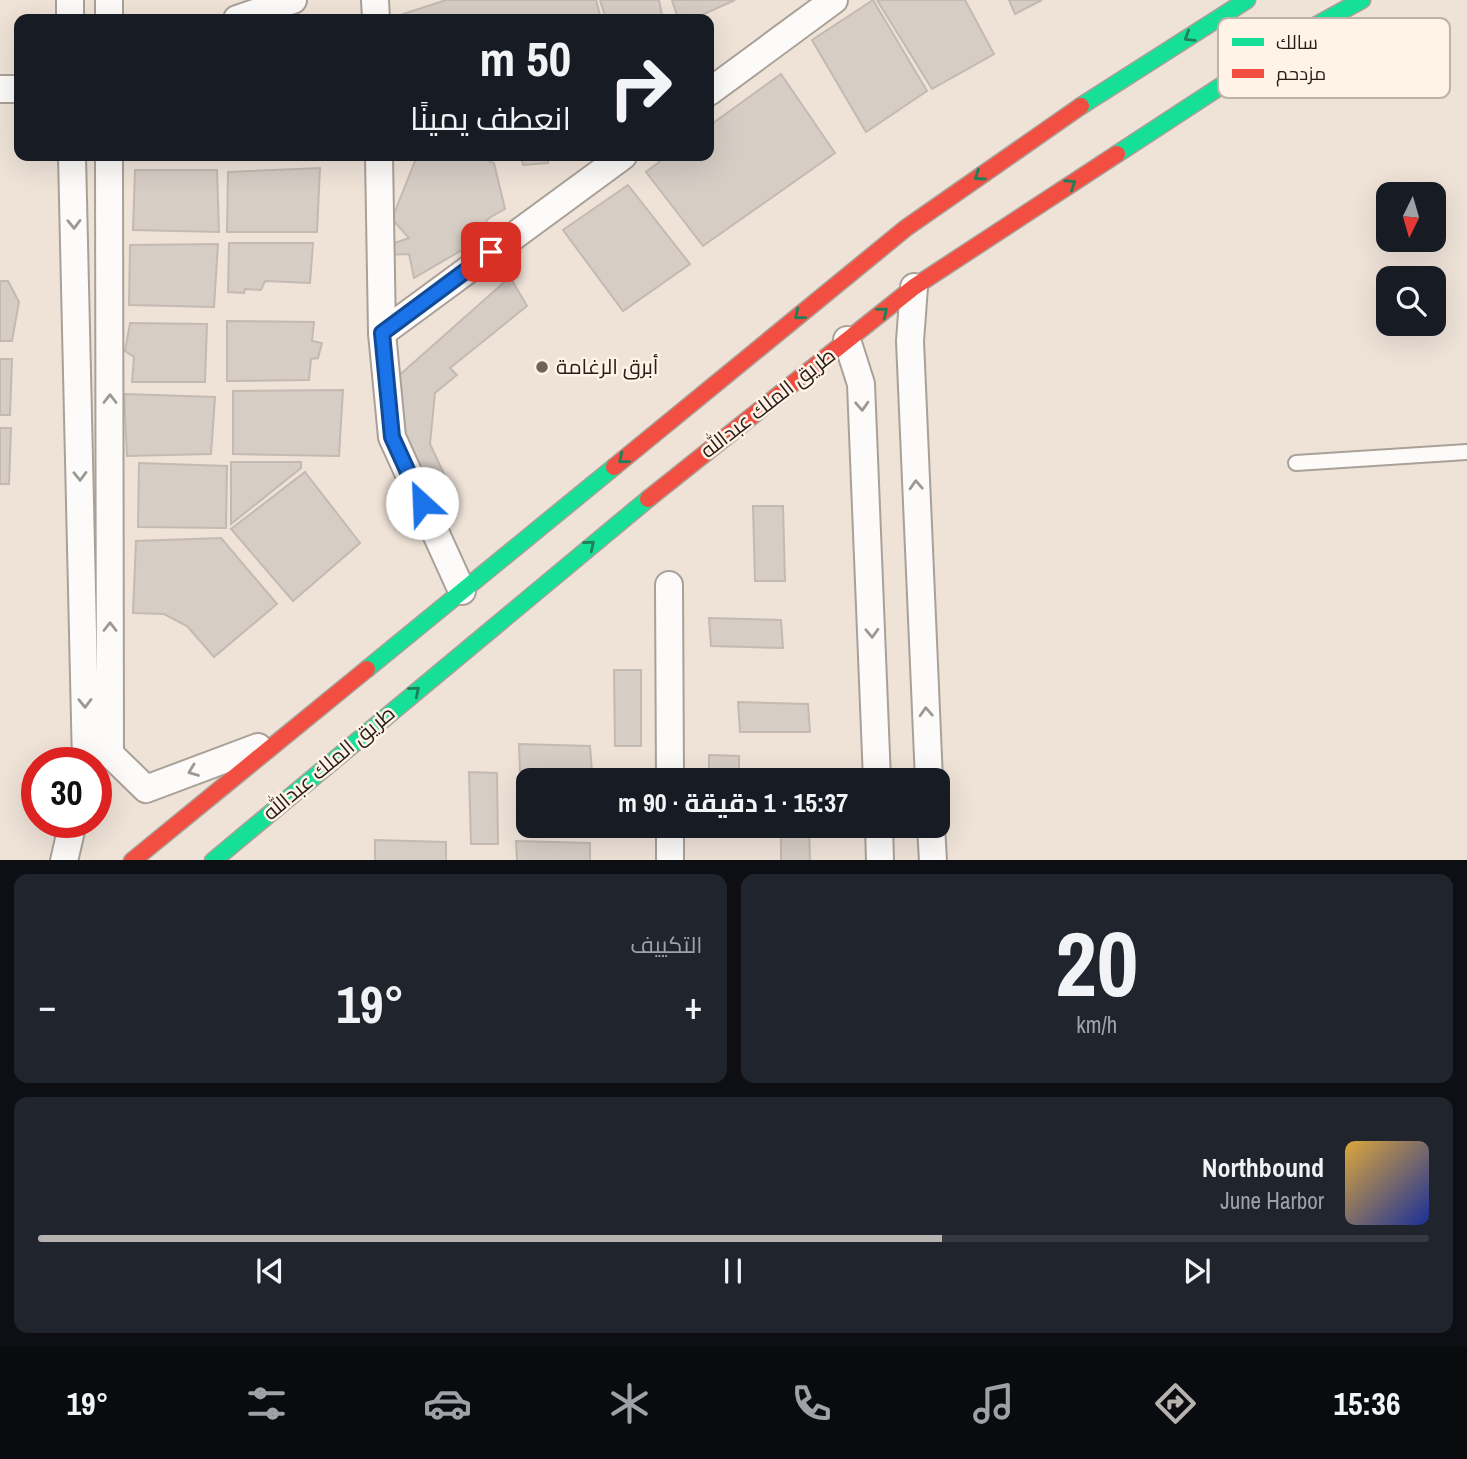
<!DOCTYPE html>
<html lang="ar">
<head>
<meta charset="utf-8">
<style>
	body { margin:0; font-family:"Archivo Narrow",Cairo,sans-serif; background:#20242c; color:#f1f3f6; direction:rtl; height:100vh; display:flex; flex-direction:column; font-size:26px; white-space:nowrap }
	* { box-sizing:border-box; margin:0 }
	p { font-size:23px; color:#9ea1a6 }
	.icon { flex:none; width:38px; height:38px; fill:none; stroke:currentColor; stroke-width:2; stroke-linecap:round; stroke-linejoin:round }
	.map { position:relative; height:860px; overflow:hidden; direction:ltr }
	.sheet { display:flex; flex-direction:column; gap:14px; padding:14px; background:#0d0f14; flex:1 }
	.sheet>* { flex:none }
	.guide { position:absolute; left:14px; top:14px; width:700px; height:147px; border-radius:14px; box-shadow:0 7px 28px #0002; direction:rtl; background:#171b24; color:#f1f3f6; overflow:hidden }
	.needle { width:46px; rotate:185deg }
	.buttons { position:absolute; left:1376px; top:182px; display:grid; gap:14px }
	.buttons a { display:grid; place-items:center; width:70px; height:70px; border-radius:14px; background:#171b24; box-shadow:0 7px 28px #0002; font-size:35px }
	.speed { position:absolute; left:21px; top:747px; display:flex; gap:14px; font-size:35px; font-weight:700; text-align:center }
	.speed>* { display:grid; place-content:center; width:91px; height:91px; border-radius:50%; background:#171b24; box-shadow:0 7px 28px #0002; line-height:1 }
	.speed .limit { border:10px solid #d22; background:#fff; color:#111 }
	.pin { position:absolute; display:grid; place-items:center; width:60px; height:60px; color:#fff; margin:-30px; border-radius:14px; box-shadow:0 4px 10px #0006 }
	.me { position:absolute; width:77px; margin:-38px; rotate:335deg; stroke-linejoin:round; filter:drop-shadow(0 0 5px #0008) }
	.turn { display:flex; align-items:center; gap:24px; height:147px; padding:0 28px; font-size:32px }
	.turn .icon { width:91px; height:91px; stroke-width:2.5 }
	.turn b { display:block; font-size:49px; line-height:60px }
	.big { font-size:52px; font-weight:700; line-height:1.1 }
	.sheet .widget { flex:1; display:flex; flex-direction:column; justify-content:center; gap:10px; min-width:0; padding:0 24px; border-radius:14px; background:#20242c }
	.sheet .dial { align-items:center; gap:0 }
	.dial b { font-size:91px; line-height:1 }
	.song { display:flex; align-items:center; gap:21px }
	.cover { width:84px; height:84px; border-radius:10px; background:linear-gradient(135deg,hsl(40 70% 55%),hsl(230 70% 35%)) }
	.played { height:7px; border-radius:4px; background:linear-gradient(90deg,#b5b2b0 65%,#363941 65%) }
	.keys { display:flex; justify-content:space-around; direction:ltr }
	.heat { display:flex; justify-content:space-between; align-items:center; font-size:38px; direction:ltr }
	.sheet .tiles { flex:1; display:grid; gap:14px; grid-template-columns:1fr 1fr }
	.widget:last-child { grid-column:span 2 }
	.trip { position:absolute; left:516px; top:768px; width:434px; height:70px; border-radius:14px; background:#171b24; box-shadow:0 7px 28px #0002; font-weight:700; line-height:70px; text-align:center; direction:rtl }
	.tab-bar { display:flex; height:112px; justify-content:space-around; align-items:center; background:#090b0e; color:#9ea1a6 }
	.tab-bar .icon { width:49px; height:49px }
	.tab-bar .current { color:#b5b2b0 }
	.tab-bar b { font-size:32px; color:#f1f3f6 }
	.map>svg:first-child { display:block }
	.building { fill:#d6cdc5; stroke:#c3bab2; stroke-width:2 }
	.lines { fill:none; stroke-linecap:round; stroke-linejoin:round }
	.lane-casing { stroke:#a9a098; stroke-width:18 }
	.street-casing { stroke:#a9a098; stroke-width:30 }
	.fast-casing { stroke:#a9a098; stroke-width:19 }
	.jam-casing { stroke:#a9a098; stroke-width:19 }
	.lane { stroke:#fdfbf9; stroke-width:14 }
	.street { stroke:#fdfbf9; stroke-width:26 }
	.fast { stroke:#16e098; stroke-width:16 }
	.jam { stroke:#f24e42; stroke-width:16 }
	.oneway { stroke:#1e7f58 }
	.oneway2 { stroke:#9c9893 }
	.route-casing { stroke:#114b97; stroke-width:18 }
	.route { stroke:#1a73e8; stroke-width:12 }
	.poi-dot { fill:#6c635b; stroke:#fff2e6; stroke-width:2.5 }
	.labels { text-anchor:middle; stroke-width:5; stroke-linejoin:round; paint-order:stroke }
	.poi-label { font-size:21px; fill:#261e17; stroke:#fff2e6; text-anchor:start }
	.street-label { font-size:21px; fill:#261e17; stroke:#fff2e6 }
	.key { fill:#fff2e6; stroke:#beb2a8; stroke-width:2 }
	.key-label { font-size:19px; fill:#261e17 }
</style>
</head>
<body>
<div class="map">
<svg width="1467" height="861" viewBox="0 0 1467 861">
	<rect width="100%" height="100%" fill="#efe3d8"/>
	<g class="building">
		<path d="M 446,0 L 596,0 L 601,19 L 399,19 L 400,15 Z"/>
		<path d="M 600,0 L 659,0 L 662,15 L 645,19 L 606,19 Z"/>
		<path d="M 672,0 L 735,0 L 693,19 L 678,19 Z"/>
		<path d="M 873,0 L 927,91 L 866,132 L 812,40 Z"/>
		<path d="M 877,0 L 965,0 L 994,54 L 932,89 Z"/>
		<path d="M 1009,0 L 1042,0 L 1015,14 Z"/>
		<path d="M 781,74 L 835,153 L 703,246 L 646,172 L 667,156 L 709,156 L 709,126 Z"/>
		<path d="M 121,156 L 219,156 L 219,159 L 121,158 Z"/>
		<path d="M 231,156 L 313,156 L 313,159 Z"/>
		<path d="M 417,156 L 476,156 L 494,163 L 505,209 L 489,218 L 462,250 L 414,278 L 409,254 L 386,255 L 386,246 L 409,238 L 392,219 Z"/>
		<path d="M 521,156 L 548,156 L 548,163 L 523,165 Z"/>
		<path d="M 320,168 L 317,232 L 227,232 L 228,172 Z"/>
		<path d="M 135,170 L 217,170 L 219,232 L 133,230 Z"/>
		<path d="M 628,185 L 690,264 L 623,311 L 563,230 Z"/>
		<path d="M 229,243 L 313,243 L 310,283 L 265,281 L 261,290 L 245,289 L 244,293 L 228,292 Z"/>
		<path d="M 218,244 L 214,307 L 129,305 L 130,245 Z"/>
		<path d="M 510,277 L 527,306 L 450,368 L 457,375 L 435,393 L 430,444 L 445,476 L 422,494 L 399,444 L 394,380 Z"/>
		<path d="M 0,281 L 8,281 L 19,302 L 12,341 L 0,341 Z"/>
		<path d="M 227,321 L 314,322 L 312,341 L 322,343 L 318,358 L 311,359 L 309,380 L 227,381 Z"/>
		<path d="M 130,323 L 207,324 L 205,382 L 132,382 L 134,357 L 125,351 Z"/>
		<path d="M 0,359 L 12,359 L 10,415 L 0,415 Z"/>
		<path d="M 343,390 L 339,456 L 233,454 L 233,391 Z"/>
		<path d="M 124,394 L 215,397 L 211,454 L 127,456 Z"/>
		<path d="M 0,428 L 11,428 L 9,484 L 0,484 Z"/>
		<path d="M 231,462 L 301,462 L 301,468 L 231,524 Z"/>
		<path d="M 139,463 L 227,466 L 226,528 L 138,527 Z"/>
		<path d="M 305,472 L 360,543 L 293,601 L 231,529 Z"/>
		<path d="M 753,506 L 783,506 L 785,581 L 755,581 Z"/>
		<path d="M 221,538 L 277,604 L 214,657 L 187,626 L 164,614 L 133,613 L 136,541 Z"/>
		<path d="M 709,618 L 781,620 L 783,648 L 711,646 Z"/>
		<path d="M 614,670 L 641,670 L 641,746 L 615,746 Z"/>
		<path d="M 738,702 L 808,704 L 810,732 L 740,732 Z"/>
		<path d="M 519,744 L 590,746 L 592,772 L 520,771 Z"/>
		<path d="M 709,755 L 739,756 L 739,780 L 709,780 Z"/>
		<path d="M 469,772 L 497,773 L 498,844 L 471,844 Z"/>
		<path d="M 781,827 L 809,827 L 810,861 L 781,861 Z"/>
		<path d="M 375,840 L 446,842 L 446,861 L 375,861 Z"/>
		<path d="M 516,841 L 590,843 L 590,861 L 517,861 Z"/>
	</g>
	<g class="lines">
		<defs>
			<path id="lane" d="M 1296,463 L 1467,452"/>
			<g id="street">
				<path d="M 70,0 L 70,19"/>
				<path d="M 109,0 L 109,19"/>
				<path d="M 375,0 L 376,19"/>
				<path d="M 237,19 L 293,0"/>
				<path d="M 0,89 L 19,89"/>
				<path d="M 709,92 L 834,0"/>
				<path d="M 72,156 L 86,763"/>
				<path d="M 109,156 L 110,754 L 146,789 L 258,747"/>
				<path d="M 379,156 L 382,333 L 392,437 L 462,591"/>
				<path d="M 914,287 L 910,341 L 929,780"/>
				<path d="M 382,333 L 623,156"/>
				<path d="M 847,340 L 861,384 L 877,780"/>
				<path d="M 669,585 L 670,780"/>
				<path d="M 670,826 L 670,861"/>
				<path d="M 879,826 L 880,861"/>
				<path d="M 931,826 L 933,861"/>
				<path d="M 64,861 L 73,822"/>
			</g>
			<g id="fast">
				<path d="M 1081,106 L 1247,0"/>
				<path d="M 1117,154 L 1302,33 L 1362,0"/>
				<path d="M 367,669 L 614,467"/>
				<path d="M 213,861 L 648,499"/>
			</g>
			<g id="jam">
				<path d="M 614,467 L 906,228 L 1081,106"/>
				<path d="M 648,499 L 914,287 L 1117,154"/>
				<path d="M 132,861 L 367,669"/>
			</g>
		</defs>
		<use href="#lane" class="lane-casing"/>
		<use href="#street" class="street-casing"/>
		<use href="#fast" class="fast-casing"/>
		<use href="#jam" class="jam-casing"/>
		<use href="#lane" class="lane"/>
		<use href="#street" class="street"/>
		<use href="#fast" class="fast"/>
		<use href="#jam" class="jam"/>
	</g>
	<defs><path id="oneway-chevron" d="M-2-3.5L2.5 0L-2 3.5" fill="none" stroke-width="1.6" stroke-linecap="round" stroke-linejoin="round" transform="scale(1.75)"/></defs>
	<g class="oneway">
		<use href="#oneway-chevron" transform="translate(1189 37) rotate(148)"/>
		<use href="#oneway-chevron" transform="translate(979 176) rotate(145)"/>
		<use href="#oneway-chevron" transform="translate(1071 184) rotate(-33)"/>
		<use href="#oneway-chevron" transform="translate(883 312) rotate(-39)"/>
		<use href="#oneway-chevron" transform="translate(799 315) rotate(141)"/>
		<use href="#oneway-chevron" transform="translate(623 459) rotate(141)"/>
		<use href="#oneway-chevron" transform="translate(590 545) rotate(-40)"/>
		<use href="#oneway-chevron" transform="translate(415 691) rotate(-40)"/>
	</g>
	<g class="oneway2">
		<use href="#oneway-chevron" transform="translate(74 224) rotate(89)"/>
		<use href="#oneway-chevron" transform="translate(110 399) rotate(-90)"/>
		<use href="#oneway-chevron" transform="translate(862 406) rotate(87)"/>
		<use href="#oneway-chevron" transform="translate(80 476) rotate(89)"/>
		<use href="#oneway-chevron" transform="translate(916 485) rotate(-93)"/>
		<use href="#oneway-chevron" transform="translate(110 627) rotate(-90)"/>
		<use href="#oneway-chevron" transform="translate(872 633) rotate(88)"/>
		<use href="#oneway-chevron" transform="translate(85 703) rotate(89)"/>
		<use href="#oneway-chevron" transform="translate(926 712) rotate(-93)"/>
		<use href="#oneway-chevron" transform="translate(193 771) rotate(159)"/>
	</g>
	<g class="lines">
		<defs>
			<path id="route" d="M 422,503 L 392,437 L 382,333 L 491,252"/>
		</defs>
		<use href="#route" class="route-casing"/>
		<use href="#route" class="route"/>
	</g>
	<circle class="poi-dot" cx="542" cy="367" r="7"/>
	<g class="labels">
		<g class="poi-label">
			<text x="556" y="374">أبرق الرغامة</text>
		</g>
		<g class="street-label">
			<text transform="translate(768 403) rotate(-38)" y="7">طريق الملك عبدالله</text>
			<text transform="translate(329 763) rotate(-40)" y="7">طريق الملك عبدالله</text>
		</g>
	</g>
	<rect x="1218" y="18" width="232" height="80" rx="10" class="key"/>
	<rect x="1232" y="38" width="32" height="8" fill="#16e098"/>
	<rect x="1232" y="69" width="32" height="9" fill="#f24e42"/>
	<g class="key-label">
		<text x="1276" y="49">سالك</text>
		<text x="1276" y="80">مزدحم</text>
	</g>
</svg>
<div class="buttons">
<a><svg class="needle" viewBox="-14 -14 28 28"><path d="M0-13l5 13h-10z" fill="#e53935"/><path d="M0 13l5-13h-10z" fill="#9ea1a6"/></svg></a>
<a><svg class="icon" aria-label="search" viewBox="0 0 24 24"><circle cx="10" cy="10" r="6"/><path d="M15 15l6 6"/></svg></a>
</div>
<div class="speed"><div class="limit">30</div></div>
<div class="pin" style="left:491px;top:252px;background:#d93025"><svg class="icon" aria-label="arrive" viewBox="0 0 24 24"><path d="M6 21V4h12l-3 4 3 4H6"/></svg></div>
<svg class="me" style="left:422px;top:503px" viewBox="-20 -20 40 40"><circle r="19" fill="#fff"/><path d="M0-13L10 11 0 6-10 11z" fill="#1a73e8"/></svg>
<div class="trip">15:37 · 1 دقيقة · 90 m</div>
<div class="guide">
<div class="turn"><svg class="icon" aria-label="right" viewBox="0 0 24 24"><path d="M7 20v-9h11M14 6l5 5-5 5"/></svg><div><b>50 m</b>انعطف يمينًا</div></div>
</div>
</div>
<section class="sheet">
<div class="tiles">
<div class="widget dial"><b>20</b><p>km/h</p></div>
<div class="widget"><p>التكييف</p>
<div class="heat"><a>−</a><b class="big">19°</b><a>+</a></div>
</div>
<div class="widget">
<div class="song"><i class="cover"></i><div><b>Northbound</b><p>June Harbor</p></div></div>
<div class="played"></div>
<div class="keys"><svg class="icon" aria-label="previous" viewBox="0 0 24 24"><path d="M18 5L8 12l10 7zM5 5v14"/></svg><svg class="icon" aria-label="pause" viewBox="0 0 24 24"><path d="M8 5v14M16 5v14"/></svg><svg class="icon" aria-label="next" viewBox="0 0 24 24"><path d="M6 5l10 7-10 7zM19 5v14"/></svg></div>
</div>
</div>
</section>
<nav class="tab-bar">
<b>15:36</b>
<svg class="icon current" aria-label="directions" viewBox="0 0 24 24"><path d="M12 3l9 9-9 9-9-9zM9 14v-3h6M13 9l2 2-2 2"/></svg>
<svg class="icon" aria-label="music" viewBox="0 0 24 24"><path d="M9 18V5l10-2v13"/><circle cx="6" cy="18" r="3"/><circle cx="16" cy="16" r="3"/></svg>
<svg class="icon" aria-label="phone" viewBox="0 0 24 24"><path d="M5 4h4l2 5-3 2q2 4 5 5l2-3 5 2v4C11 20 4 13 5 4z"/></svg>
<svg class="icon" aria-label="climate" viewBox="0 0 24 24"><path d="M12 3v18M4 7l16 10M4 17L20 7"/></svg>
<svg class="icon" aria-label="car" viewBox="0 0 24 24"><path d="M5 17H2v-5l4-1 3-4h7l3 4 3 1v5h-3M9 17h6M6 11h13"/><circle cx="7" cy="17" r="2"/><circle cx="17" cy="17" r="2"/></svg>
<svg class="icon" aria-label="filters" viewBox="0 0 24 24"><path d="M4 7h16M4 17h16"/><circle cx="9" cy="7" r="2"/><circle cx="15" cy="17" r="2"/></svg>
<b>19°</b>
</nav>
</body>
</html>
